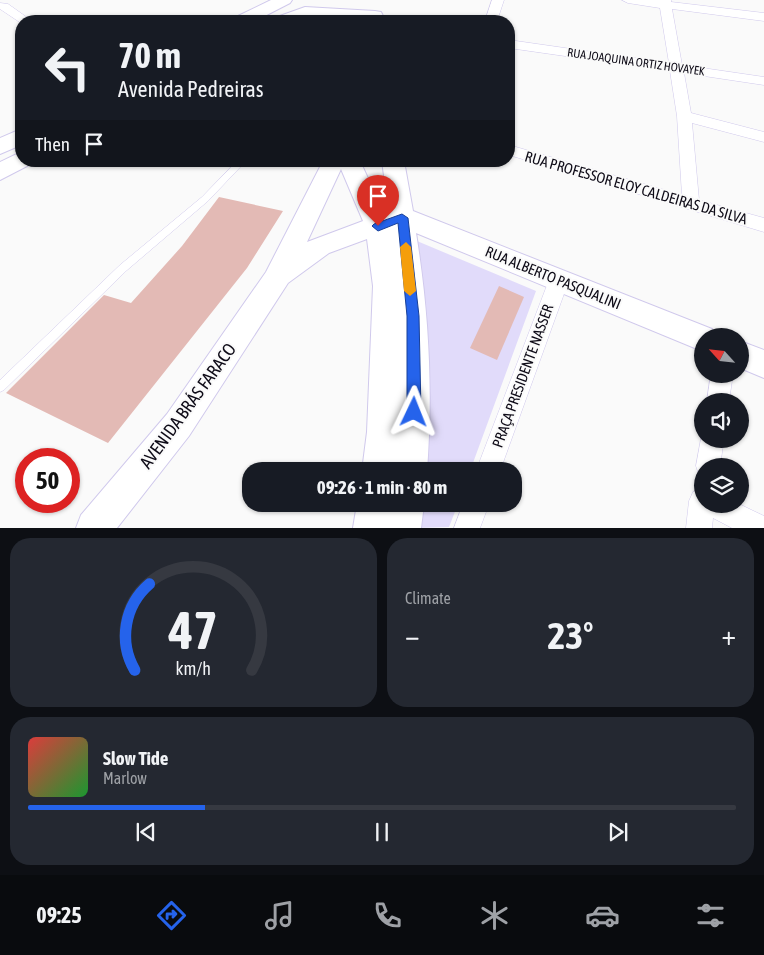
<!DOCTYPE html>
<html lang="en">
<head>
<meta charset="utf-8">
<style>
	body { margin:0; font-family:"Asap Condensed",sans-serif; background:#242831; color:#f1f3f6; height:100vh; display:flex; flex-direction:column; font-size:19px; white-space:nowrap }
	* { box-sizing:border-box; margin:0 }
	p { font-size:16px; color:#9ea1a6 }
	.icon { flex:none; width:28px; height:28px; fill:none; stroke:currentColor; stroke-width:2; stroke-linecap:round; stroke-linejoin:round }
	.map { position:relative; height:528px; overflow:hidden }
	.details { display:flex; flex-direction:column; gap:10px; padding:10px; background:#0d0f14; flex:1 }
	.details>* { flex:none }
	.top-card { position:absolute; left:15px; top:15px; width:500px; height:152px; border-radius:20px; box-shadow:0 1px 4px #0004; background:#171b24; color:#f1f3f6; overflow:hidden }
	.needle { width:32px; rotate:297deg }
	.buttons { position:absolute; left:694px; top:328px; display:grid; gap:10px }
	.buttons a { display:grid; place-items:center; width:55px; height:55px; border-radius:50%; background:#171b24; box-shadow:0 1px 4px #0004; font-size:25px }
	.speed { position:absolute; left:15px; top:448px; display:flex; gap:10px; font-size:25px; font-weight:700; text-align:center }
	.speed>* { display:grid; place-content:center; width:65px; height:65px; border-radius:50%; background:#171b24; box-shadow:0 1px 4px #0004; line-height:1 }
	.speed .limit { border:8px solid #d22; background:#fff; color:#111 }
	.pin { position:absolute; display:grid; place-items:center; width:42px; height:42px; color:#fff; margin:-51px -21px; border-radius:50% 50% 50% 0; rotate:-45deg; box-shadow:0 0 5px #0007 }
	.pin .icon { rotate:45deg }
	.me { position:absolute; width:55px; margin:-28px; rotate:2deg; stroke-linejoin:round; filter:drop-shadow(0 0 4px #0008) }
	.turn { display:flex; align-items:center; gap:18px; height:105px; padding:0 20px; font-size:22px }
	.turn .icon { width:65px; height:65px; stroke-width:2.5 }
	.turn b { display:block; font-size:35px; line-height:42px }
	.then { display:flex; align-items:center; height:48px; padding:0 20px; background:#0003; gap:10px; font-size:19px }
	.big { font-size:38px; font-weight:700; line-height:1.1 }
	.details .tile { flex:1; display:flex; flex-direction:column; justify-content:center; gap:8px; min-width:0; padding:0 18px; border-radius:20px; background:#242831 }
	.details .dial { align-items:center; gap:0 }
	.dial svg { height:130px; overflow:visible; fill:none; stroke:#363941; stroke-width:7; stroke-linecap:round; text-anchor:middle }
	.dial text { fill:#f1f3f6; stroke:none }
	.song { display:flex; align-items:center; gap:15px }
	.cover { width:60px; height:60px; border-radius:8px; background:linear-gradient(135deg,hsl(0 70% 55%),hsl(130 70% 35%)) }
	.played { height:5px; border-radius:2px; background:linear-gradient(90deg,#2563eb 25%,#363941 25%) }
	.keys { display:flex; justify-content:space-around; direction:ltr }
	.heat { display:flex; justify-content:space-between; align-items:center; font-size:28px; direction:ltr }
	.details .tiles { flex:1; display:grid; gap:10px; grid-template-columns:1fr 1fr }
	.tile:last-child { grid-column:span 2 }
	.trip { position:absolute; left:242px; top:462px; width:280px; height:50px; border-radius:20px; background:#171b24; box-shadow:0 1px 4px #0004; font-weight:700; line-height:50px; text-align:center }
	.dock { display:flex; height:80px; justify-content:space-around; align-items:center; background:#090b0e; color:#9ea1a6 }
	.dock .icon { width:35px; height:35px }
	.dock .current { color:#2563eb }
	.dock b { font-size:22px; color:#f1f3f6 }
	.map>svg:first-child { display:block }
	.green { fill:#e1dbfa }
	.building { fill:#e3bab5 }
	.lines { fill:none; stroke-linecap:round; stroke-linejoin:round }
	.lane-casing { stroke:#d0c9ec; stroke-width:1 }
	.street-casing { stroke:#d0c9ec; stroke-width:1 }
	.secondary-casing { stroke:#d0c9ec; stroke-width:2 }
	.lane { fill:#fff; fill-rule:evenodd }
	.street { fill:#fff; fill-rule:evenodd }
	.secondary { fill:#fff; fill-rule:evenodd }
	.route { fill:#2563eb; stroke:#184099 }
	.slow { fill:#f59e0b }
	.labels { text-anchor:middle; stroke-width:4; stroke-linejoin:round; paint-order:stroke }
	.far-street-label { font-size:12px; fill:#0e0b17; stroke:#fafafa }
	.street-label { font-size:15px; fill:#0e0b17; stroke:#fafafa }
	.near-street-label { font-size:18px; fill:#0e0b17; stroke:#fafafa }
</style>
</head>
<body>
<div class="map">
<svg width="764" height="528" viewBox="0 0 764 528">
	<rect width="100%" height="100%" fill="#fafafa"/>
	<g class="green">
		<path d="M 417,241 L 536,291 L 470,471 L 422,471 C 431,395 423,317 417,241 Z"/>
		<path d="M 418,504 L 458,504 L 449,527 L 416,528 Z"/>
	</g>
	<g class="building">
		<path d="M 219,197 L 283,211 L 247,268 L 108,443 L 6,393 L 104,295 L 131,303 L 182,246 Z"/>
		<path d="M 499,286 L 524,297 L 497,360 L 470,348 Z"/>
	</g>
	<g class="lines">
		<defs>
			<path id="lane" d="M 237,161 L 246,161 L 208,201 L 126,271 L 4,390 L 0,392 L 0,380 L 120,265 L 202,197 Z"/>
			<g id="street">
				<path d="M 492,0 L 504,0 L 497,21 L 485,21 Z"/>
				<path d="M 622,0 L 671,0 L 671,2 L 764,13 L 764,21 L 672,9 L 682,65 L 764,77 L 764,85 L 684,73 L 691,113 L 764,132 L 764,142 L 692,123 L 699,200 L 764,218 L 764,232 L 509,155 L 509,145 L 682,195 L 677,116 L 670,71 L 509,48 L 509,40 L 669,63 L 660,8 L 628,3 Z"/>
				<path d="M 0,3 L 8,4 L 32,21 L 21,21 L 21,23 L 0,9 Z"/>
				<path d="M 559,272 L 566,274 L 569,280 L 500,471 L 476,471 L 549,280 L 552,274 Z"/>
				<path d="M 711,374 L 733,374 L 729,401 L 707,401 Z"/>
				<path d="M 702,433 L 702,439 L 724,439 L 720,466 L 702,466 L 702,476 L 699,475 L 696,466 Z"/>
				<path d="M 702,488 L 702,504 L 739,504 L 764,516 L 764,528 L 732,528 L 713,518 L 712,528 L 686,528 L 689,501 L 693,492 Z"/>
				<path d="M 463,504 L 489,504 L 480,528 L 454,528 Z"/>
			</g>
			<g id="secondary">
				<path d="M 271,0 L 292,0 L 290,3 L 255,21 L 234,21 L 236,17 Z"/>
				<path d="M 305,7 L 375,11 L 381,12 L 383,16 L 381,20 L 375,21 L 314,17 L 297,21 L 275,21 L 277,17 Z"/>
				<path d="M 21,129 L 21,145 L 0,154 L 0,138 Z"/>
				<path d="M 21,152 L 21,161 L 31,161 L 29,165 L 0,180 L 0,162 Z"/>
				<path d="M 323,161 L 360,161 L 384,213 L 389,212 L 382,161 L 404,161 L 413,211 L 712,329 L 716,336 L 702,336 L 702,351 L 416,233 C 429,312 433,391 427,471 L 362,471 L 367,432 L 373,286 L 367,239 L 329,253 L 288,283 L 189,436 L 117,528 L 76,528 L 81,515 L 167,414 L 266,272 ZM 341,169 L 363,221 L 307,242 Z"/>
				<path d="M 740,341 L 764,350 L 764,378 L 740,368 Z"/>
				<path d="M 357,504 L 424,504 L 421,528 L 353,528 Z"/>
			</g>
		</defs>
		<use href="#lane" class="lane-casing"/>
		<use href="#street" class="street-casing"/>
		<use href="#secondary" class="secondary-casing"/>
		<use href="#lane" class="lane"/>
		<use href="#street" class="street"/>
		<use href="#secondary" class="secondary"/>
	</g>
	<path class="route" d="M 402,214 L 408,218 L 419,316 L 421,412 L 419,416 L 414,418 L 409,416 L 407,412 L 407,316 L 398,223 L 378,231 L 372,226 L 374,224 Z"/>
	<path class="slow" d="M 406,242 L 411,247 L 416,291 L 410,296 L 404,291 L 400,247 Z"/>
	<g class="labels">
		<g class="far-street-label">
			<text transform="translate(636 62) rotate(8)" y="4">RUA JOAQUINA ORTIZ HOVAYEK</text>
		</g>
		<g class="street-label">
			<text transform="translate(636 188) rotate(16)" y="5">RUA PROFESSOR ELOY CALDEIRAS DA SILVA</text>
			<text transform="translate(553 278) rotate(22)" y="5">RUA ALBERTO PASQUALINI</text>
			<text transform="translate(523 376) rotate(-70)" y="5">PRAÇA PRESIDENTE NASSER</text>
		</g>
		<g class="near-street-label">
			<text transform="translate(188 406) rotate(-54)" y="6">AVENIDA BRÁS FARACO</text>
		</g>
	</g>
</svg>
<div class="buttons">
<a><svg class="needle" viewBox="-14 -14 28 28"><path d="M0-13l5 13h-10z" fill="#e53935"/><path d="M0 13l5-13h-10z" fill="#9ea1a6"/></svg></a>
<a><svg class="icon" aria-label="sound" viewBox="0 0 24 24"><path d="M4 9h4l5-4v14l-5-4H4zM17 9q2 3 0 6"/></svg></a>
<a><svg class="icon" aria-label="layers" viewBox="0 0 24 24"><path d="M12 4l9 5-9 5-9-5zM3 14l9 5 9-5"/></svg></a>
</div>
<div class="speed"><div class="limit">50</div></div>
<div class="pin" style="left:378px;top:226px;background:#d93025"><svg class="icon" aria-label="arrive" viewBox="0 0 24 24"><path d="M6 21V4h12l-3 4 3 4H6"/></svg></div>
<svg class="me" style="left:414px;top:412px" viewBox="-20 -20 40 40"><path d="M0-17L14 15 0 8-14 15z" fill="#2563eb" stroke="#fff" stroke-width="4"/></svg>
<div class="trip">09:26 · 1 min · 80 m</div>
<div class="top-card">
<div class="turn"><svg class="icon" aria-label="left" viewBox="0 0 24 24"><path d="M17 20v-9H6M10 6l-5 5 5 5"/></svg><div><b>70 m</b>Avenida Pedreiras</div></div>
<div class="then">Then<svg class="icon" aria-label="arrive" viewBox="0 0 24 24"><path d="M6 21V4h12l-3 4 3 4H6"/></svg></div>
</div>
</div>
<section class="details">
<div class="tiles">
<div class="tile dial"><svg viewBox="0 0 100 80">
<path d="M14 69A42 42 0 1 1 86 69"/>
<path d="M14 69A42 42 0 0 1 23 16" stroke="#2563eb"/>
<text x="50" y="56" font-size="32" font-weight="700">47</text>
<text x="50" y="72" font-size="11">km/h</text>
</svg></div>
<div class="tile"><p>Climate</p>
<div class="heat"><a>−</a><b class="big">23°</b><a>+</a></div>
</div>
<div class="tile">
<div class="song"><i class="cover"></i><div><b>Slow Tide</b><p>Marlow</p></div></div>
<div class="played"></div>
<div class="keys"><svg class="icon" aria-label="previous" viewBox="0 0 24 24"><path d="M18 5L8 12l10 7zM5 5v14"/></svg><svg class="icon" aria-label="pause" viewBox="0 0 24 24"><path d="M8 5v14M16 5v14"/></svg><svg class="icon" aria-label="next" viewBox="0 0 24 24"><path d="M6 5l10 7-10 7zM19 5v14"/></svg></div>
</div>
</div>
</section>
<nav class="dock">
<b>09:25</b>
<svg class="icon current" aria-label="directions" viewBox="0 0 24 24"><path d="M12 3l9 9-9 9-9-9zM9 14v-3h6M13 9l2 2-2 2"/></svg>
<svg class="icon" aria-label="music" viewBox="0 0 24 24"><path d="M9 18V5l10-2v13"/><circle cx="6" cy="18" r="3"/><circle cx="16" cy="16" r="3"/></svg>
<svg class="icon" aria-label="phone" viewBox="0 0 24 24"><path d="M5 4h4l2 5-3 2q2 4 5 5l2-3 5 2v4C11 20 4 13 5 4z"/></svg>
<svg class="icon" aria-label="climate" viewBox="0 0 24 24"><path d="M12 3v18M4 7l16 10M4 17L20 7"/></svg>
<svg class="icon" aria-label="car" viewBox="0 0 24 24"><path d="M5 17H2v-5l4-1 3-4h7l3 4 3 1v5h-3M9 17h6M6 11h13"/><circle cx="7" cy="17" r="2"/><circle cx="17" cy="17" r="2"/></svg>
<svg class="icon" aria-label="filters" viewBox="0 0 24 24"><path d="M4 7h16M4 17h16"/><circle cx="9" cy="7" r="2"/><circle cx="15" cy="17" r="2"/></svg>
</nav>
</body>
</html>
